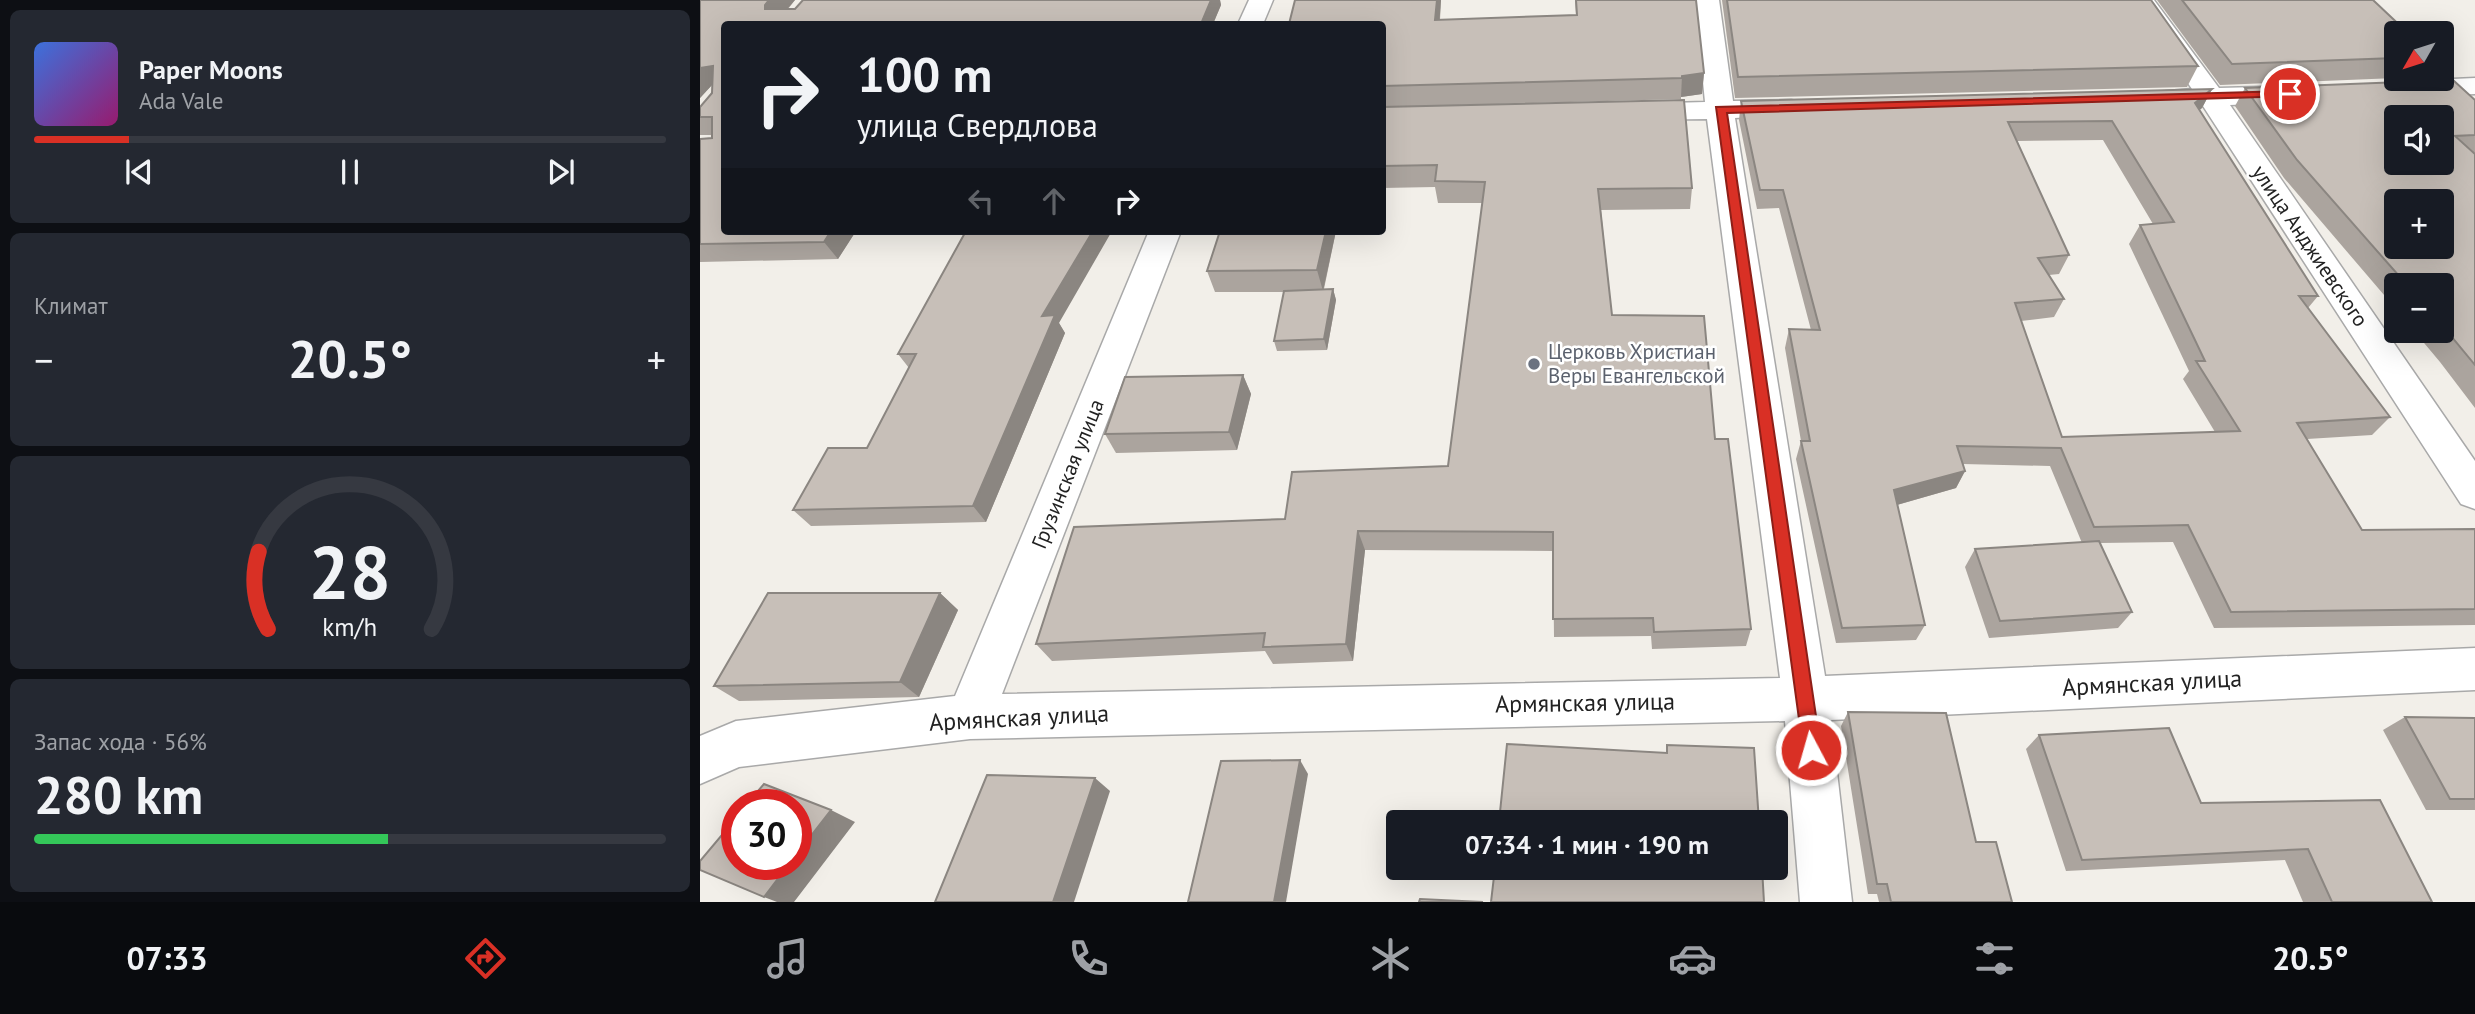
<!DOCTYPE html>
<html lang="ru">
<head>
<meta charset="utf-8">
<style>
	body { margin:0; font-family:"PT Sans",sans-serif; background:#242831; color:#f1f3f6; height:100vh; display:flex; flex-direction:column; font-size:26px; white-space:nowrap }
	* { box-sizing:border-box; margin:0 }
	p { font-size:23px; color:#9ea1a6 }
	.icon { flex:none; width:38px; height:38px; fill:none; stroke:currentColor; stroke-width:2; stroke-linecap:round; stroke-linejoin:round }
	.map { position:relative; flex:1; overflow:hidden }
	.sheet { display:flex; flex-direction:column; gap:10px; padding:10px; background:#0d0f14; width:700px }
	.sheet>* { flex:none }
	.hud { position:absolute; left:21px; top:21px; width:665px; height:214px; border-radius:7px; box-shadow:0 7px 28px #0002; background:#171b24; color:#f1f3f6; overflow:hidden }
	.needle { width:46px; rotate:231deg }
	.controls { position:absolute; left:1684px; top:21px; display:grid; gap:14px }
	.controls a { display:grid; place-items:center; width:70px; height:70px; border-radius:7px; background:#171b24; box-shadow:0 7px 28px #0002; font-size:35px }
	.speed { position:absolute; left:21px; top:789px; display:flex; gap:14px; font-size:35px; font-weight:700; text-align:center }
	.speed>* { display:grid; place-content:center; width:91px; height:91px; border-radius:50%; background:#171b24; box-shadow:0 7px 28px #0002; line-height:1 }
	.speed .limit { border:10px solid #d22; background:#fff; color:#111 }
	.pin { position:absolute; display:grid; place-items:center; width:60px; height:60px; color:#fff; margin:-30px; border:4px solid #fff; border-radius:50%; box-shadow:0 2px 7px #0007 }
	.me { position:absolute; width:77px; margin:-38px; rotate:354deg; stroke-linejoin:round; filter:drop-shadow(0 0 5px #0008) }
	.turn { display:flex; align-items:center; gap:24px; height:147px; padding:0 21px; font-size:32px }
	.turn .icon { width:91px; height:91px; stroke-width:2.5 }
	.turn b { display:block; font-size:49px; line-height:60px }
	.lanes { display:flex; align-items:center; height:66px; padding:0 21px; background:#0003; justify-content:center; gap:35px; direction:ltr }
	.lanes .off { opacity:.35 }
	.big { font-size:52px; font-weight:600; line-height:1.1 }
	.sheet .tile { flex:1; display:flex; flex-direction:column; justify-content:center; gap:10px; min-width:0; padding:0 24px; border-radius:10px; background:#242831 }
	.sheet .dial { align-items:center; gap:0 }
	.dial svg { height:182px; overflow:visible; fill:none; stroke:#363941; stroke-width:7; stroke-linecap:round; text-anchor:middle }
	.dial text { fill:#f1f3f6; stroke:none }
	.song { display:flex; align-items:center; gap:21px }
	.cover { width:84px; height:84px; border-radius:10px; background:linear-gradient(135deg,hsl(220 70% 55%),hsl(320 70% 35%)) }
	.played { height:7px; border-radius:4px; background:linear-gradient(90deg,#d93025 15%,#363941 15%) }
	.keys { display:flex; justify-content:space-around; direction:ltr }
	.heat { display:flex; justify-content:space-between; align-items:center; font-size:38px; direction:ltr }
	.charge { height:10px; border-radius:5px; background:linear-gradient(90deg,#34c759 56%,#363941 0) }
	.trip { position:absolute; left:686px; top:810px; width:402px; height:70px; border-radius:7px; background:#171b24; box-shadow:0 7px 28px #0002; font-weight:600; line-height:70px; text-align:center }
	.dock { display:flex; height:112px; justify-content:space-around; align-items:center; background:#090b0e; color:#9ea1a6 }
	.dock .icon { width:49px; height:49px }
	.dock .current { color:#d93025 }
	.dock b { font-size:32px; color:#f1f3f6 }
	main { display:flex; flex:1; min-height:0 }
	.map>svg:first-child { display:block }
	.lines { fill:none; stroke-linecap:round; stroke-linejoin:round }
	.minor-casing { stroke:#a9a9a9; stroke-width:3 }
	.minor { fill:#fff; fill-rule:evenodd }
	.wall { fill:#aba49e; fill-rule:evenodd }
	.shaded-wall { fill:#8b8681 }
	.building { fill:#c7bfb8; stroke:#8b8681; stroke-width:2; fill-rule:evenodd }
	.route { fill:#d93025; stroke:#8d1f18; stroke-width:2 }
	.worship-dot { fill:#6b7280; stroke:#fff; stroke-width:2.5 }
	.labels { text-anchor:middle; stroke-width:5; stroke-linejoin:round; paint-order:stroke }
	.street-label { font-size:21px; fill:#222; stroke:#fff }
	.worship-label { font-size:21px; fill:#5b616d; stroke:#fff; text-anchor:start }
	.near-street-label { font-size:24px; fill:#222; stroke:#fff }
</style>
</head>
<body>
<main>
<section class="sheet">
<div class="tile">
<div class="song"><i class="cover"></i><div><b>Paper Moons</b><p>Ada Vale</p></div></div>
<div class="played"></div>
<div class="keys"><svg class="icon" aria-label="previous" viewBox="0 0 24 24"><path d="M18 5L8 12l10 7zM5 5v14"/></svg><svg class="icon" aria-label="pause" viewBox="0 0 24 24"><path d="M8 5v14M16 5v14"/></svg><svg class="icon" aria-label="next" viewBox="0 0 24 24"><path d="M6 5l10 7-10 7zM19 5v14"/></svg></div>
</div>
<div class="tile"><p>Климат</p>
<div class="heat"><a>−</a><b class="big">20.5°</b><a>+</a></div>
</div>
<div class="tile dial"><svg viewBox="0 0 100 80">
<path d="M14 69A42 42 0 1 1 86 69"/>
<path d="M14 69A42 42 0 0 1 10 35" stroke="#d93025"/>
<text x="50" y="56" font-size="32" font-weight="700">28</text>
<text x="50" y="72" font-size="11">km/h</text>
</svg></div>
<div class="tile"><p>Запас хода · 56%</p><b class="big">280 km</b><div class="charge"></div></div>
</section>
<div class="map">
<svg width="1775" height="902" viewBox="0 0 1775 902">
	<rect width="100%" height="100%" fill="#f2efe9"/>
	<g class="lines">
		<defs>
			<g id="minor">
				<path d="M 549,0 L 573,0 L 563,24 L 538,24 Z"/>
				<path d="M 995,0 L 1019,0 L 1033,101 L 1091,100 L 1101,102 L 1105,108 L 1101,114 L 1035,118 L 1125,676 L 1775,648 L 1775,690 L 1131,720 L 1152,902 L 1100,902 L 1085,721 L 270,739 L 39,767 L 0,784 L 0,736 L 36,721 L 255,696 L 449,231 L 481,231 L 302,694 L 1080,678 L 1007,119 L 934,120 L 924,118 L 920,112 L 924,106 L 934,104 L 1005,102 Z"/>
				<path d="M 1430,0 L 1454,0 L 1519,88 L 1595,86 L 1605,88 L 1609,94 L 1605,100 L 1595,102 L 1530,105 L 1775,461 L 1775,509 L 1761,504 L 1503,106 L 1455,107 L 1445,105 L 1441,99 L 1445,93 L 1492,89 Z"/>
				<path d="M 1775,78 L 1775,94 L 1707,97 L 1697,95 L 1693,89 L 1697,83 L 1707,81 Z"/>
			</g>
		</defs>
		<use href="#minor" class="minor-casing"/>
		<use href="#minor" class="minor"/>
	</g>
	<g class="wall">
		<path d="M 0,0 L 95,0 L 88,9 L 511,0 L 520,0 L 521,5 L 513,24 L 24,24 L 156,231 L 138,259 L 0,262 L 0,139 L 12,138 L 12,135 L 0,135 L 0,107 L 12,93 L 12,85 L 0,98 Z"/>
		<path d="M 741,0 L 740,20 L 876,15 L 875,0 L 996,0 L 1004,73 L 1002,94 L 981,97 L 981,99 L 682,107 L 682,24 Z"/>
		<path d="M 1022,0 L 1451,0 L 1498,66 L 1487,87 L 1035,98 Z"/>
		<path d="M 1457,0 L 1673,0 L 1696,33 L 1696,78 L 1520,85 Z"/>
		<path d="M 1545,88 L 1775,100 L 1775,153 L 1773,153 L 1775,154 L 1775,408 L 1740,362 L 1714,331 L 1741,331 L 1741,285 L 1696,285 L 1696,309 L 1584,178 L 1535,106 Z"/>
		<path d="M 1512,89 L 1502,108 L 1499,110 L 1618,296 L 1608,308 L 1690,417 L 1672,435 L 1607,439 L 1662,530 L 1775,529 L 1775,625 L 1514,628 L 1473,542 L 1400,543 L 1432,612 L 1418,628 L 1289,638 L 1265,567 L 1275,549 L 1382,543 L 1350,466 L 1263,464 L 1265,471 L 1256,488 L 1197,505 L 1225,625 L 1216,640 L 1136,643 L 1096,459 L 1101,441 L 1085,348 L 1089,329 L 1111,330 L 1079,208 L 1057,209 L 1039,120 L 1041,101 ZM 1403,140 L 1453,224 L 1440,225 L 1429,244 L 1489,371 L 1483,379 L 1515,432 L 1362,437 L 1321,321 L 1354,317 L 1364,299 L 1349,275 L 1359,274 L 1369,255 L 1317,141 Z"/>
		<path d="M 682,107 L 992,188 L 990,209 L 901,210 L 912,315 L 1015,439 L 1051,629 L 1046,646 L 952,649 L 951,636 L 854,637 L 853,551 L 665,550 L 653,661 L 573,664 L 565,651 L 352,661 L 336,644 L 585,519 L 748,466 L 783,203 L 738,203 L 735,187 L 682,188 Z"/>
		<path d="M 636,231 L 624,289 L 633,289 L 636,300 L 627,350 L 577,351 L 574,341 L 584,292 L 515,292 L 507,271 Z"/>
		<path d="M 359,323 L 365,333 L 286,522 L 111,526 L 93,510 L 167,448 L 209,368 L 198,354 Z"/>
		<path d="M 543,375 L 551,394 L 537,450 L 416,453 L 405,434 Z"/>
		<path d="M 240,593 L 258,610 L 219,697 L 39,701 L 14,686 Z"/>
		<path d="M 1148,712 L 1276,842 L 1312,902 L 1179,902 L 1177,894 L 1168,894 L 1141,726 Z"/>
		<path d="M 1705,717 L 1775,718 L 1775,810 L 1726,810 L 1683,730 Z"/>
		<path d="M 1339,735 L 1501,803 L 1732,902 L 1603,902 L 1585,860 L 1366,871 L 1326,749 Z"/>
	</g>
	<g class="shaded-wall">
		<path d="M 69,0 L 95,0 L 76,22 L 65,9 L 65,5 Z"/>
		<path d="M 511,0 L 520,0 L 521,5 L 513,24 L 501,24 Z"/>
		<path d="M 737,0 L 741,0 L 738,41 L 735,20 Z"/>
		<path d="M 13,66 L 12,85 L 0,98 L 0,68 Z"/>
		<path d="M 1004,73 L 1002,94 L 981,97 L 982,76 Z"/>
		<path d="M 1512,89 L 1502,108 L 1485,122 L 1495,103 Z"/>
		<path d="M 131,231 L 156,231 L 138,259 L 124,242 Z"/>
		<path d="M 393,231 L 412,231 L 359,323 L 365,333 L 286,522 L 273,506 L 342,316 Z"/>
		<path d="M 626,231 L 636,231 L 623,291 L 617,270 Z"/>
		<path d="M 633,289 L 636,300 L 627,350 L 624,339 Z"/>
		<path d="M 543,375 L 551,394 L 537,450 L 529,432 Z"/>
		<path d="M 1265,471 L 1256,488 L 1186,508 L 1194,490 Z"/>
		<path d="M 658,531 L 665,550 L 653,661 L 646,644 Z"/>
		<path d="M 240,593 L 258,610 L 219,697 L 200,682 Z"/>
		<path d="M 600,760 L 608,774 L 586,902 L 574,902 Z"/>
		<path d="M 395,778 L 410,791 L 374,902 L 353,902 Z"/>
		<path d="M 131,810 L 155,822 L 94,902 L 77,902 L 64,897 L 89,864 L 96,864 L 96,855 Z"/>
	</g>
	<g class="building">
		<path d="M 0,0 L 69,0 L 65,5 L 65,9 L 95,9 L 103,0 L 511,0 L 501,24 L 24,24 L 24,231 L 131,231 L 124,242 L 0,244 L 0,139 L 12,138 L 12,117 L 0,117 L 0,107 L 12,93 L 13,66 L 0,68 Z"/>
		<path d="M 595,0 L 737,0 L 735,20 L 877,15 L 876,0 L 996,0 L 1004,73 L 982,76 L 982,78 L 682,86 L 682,24 L 589,24 Z"/>
		<path d="M 1027,0 L 1451,0 L 1498,66 L 1038,77 Z"/>
		<path d="M 1482,0 L 1673,0 L 1708,33 L 1696,33 L 1696,58 L 1532,64 Z"/>
		<path d="M 1753,80 L 1775,100 L 1775,135 L 1755,136 L 1775,154 L 1775,365 L 1741,324 L 1741,285 L 1707,285 L 1597,160 L 1545,88 ZM 1696,117 L 1741,117 L 1741,163 L 1696,163 ZM 1696,201 L 1741,201 L 1741,247 L 1696,247 Z"/>
		<path d="M 1512,89 L 1495,103 L 1618,296 L 1599,296 L 1690,417 L 1597,423 L 1662,530 L 1775,529 L 1775,609 L 1531,612 L 1488,525 L 1394,527 L 1361,448 L 1257,446 L 1265,471 L 1194,490 L 1225,625 L 1142,628 L 1101,441 L 1110,441 L 1089,329 L 1120,330 L 1083,190 L 1060,190 L 1041,101 ZM 1412,121 L 1474,222 L 1440,225 L 1505,361 L 1496,361 L 1540,431 L 1362,437 L 1315,303 L 1364,299 L 1338,258 L 1369,255 L 1308,122 Z"/>
		<path d="M 984,100 L 992,188 L 898,189 L 912,315 L 1004,316 L 1015,439 L 1028,439 L 1051,629 L 954,632 L 953,618 L 853,619 L 853,532 L 658,531 L 646,644 L 563,647 L 565,633 L 336,644 L 374,527 L 585,519 L 592,472 L 748,466 L 785,182 L 735,181 L 737,165 L 682,166 L 682,107 Z"/>
		<path d="M 266,231 L 393,231 L 342,316 L 355,315 L 273,506 L 93,510 L 128,448 L 167,448 L 216,354 L 198,354 Z"/>
		<path d="M 520,231 L 626,231 L 617,270 L 507,271 Z"/>
		<path d="M 633,289 L 624,339 L 574,341 L 584,291 Z"/>
		<path d="M 543,375 L 529,432 L 405,434 L 425,377 Z"/>
		<path d="M 1399,541 L 1432,612 L 1300,621 L 1275,549 Z"/>
		<path d="M 68,593 L 240,593 L 200,682 L 14,686 Z"/>
		<path d="M 1148,712 L 1246,713 L 1276,842 L 1296,842 L 1312,902 L 1191,902 L 1187,884 L 1177,884 Z"/>
		<path d="M 1705,717 L 1775,718 L 1775,799 L 1750,799 Z"/>
		<path d="M 1469,728 L 1501,803 L 1680,800 L 1732,902 L 1632,902 L 1608,849 L 1382,860 L 1339,735 Z"/>
		<path d="M 807,744 L 967,753 L 967,745 L 1054,748 L 1059,822 L 799,822 Z"/>
		<path d="M 600,760 L 574,902 L 488,902 L 521,761 Z"/>
		<path d="M 287,775 L 395,778 L 353,902 L 235,902 Z"/>
		<path d="M 64,784 L 131,810 L 96,855 L 96,805 L 46,805 Z"/>
		<path d="M 37,817 L 37,864 L 89,864 L 64,897 L 0,870 L 0,861 Z"/>
		<path d="M 795,868 L 1062,868 L 1064,902 L 791,902 Z"/>
		<path d="M 720,899 L 783,902 L 719,902 Z"/>
	</g>
	<path class="route" d="M 1590,91 L 1594,92 L 1594,96 L 1027,113 L 1121,750 L 1118,756 L 1111,759 L 1104,756 L 1016,107 Z"/>
	<circle class="worship-dot" cx="834" cy="364" r="7"/>
	<g class="labels">
		<g class="street-label">
			<text transform="translate(1610 246) rotate(56)" y="7">улица Анджиевского</text>
			<text transform="translate(368 474) rotate(-68)" y="7">Грузинская улица</text>
		</g>
		<g class="worship-label">
			<text x="848" y="359">Церковь Христиан<tspan x="848" dy="24">Веры Евангельской</tspan></text>
		</g>
		<g class="near-street-label">
			<text transform="translate(1452 683) rotate(-3)" y="8">Армянская улица</text>
			<text transform="translate(885 703) rotate(-1)" y="8">Армянская улица</text>
			<text transform="translate(319 718) rotate(-3)" y="8">Армянская улица</text>
		</g>
	</g>
</svg>
<div class="controls">
<a><svg class="needle" viewBox="-14 -14 28 28"><path d="M0-13l5 13h-10z" fill="#e53935"/><path d="M0 13l5-13h-10z" fill="#9ea1a6"/></svg></a>
<a><svg class="icon" aria-label="sound" viewBox="0 0 24 24"><path d="M4 9h4l5-4v14l-5-4H4zM17 9q2 3 0 6"/></svg></a>
<a>+</a>
<a>−</a>
</div>
<div class="speed"><div class="limit">30</div></div>
<div class="pin" style="left:1590px;top:94px;background:#d93025"><svg class="icon" aria-label="arrive" viewBox="0 0 24 24"><path d="M6 21V4h12l-3 4 3 4H6"/></svg></div>
<svg class="me" style="left:1111px;top:750px" viewBox="-20 -20 40 40"><circle r="17" fill="#d93025" stroke="#fff" stroke-width="3"/><path d="M0-11L8 9 0 5-8 9z" fill="#fff"/></svg>
<div class="trip">07:34 · 1 мин · 190 m</div>
<div class="hud">
<div class="turn"><svg class="icon" aria-label="right" viewBox="0 0 24 24"><path d="M7 20v-9h11M14 6l5 5-5 5"/></svg><div><b>100 m</b>улица Свердлова</div></div>
<div class="lanes"><svg class="icon off" aria-label="left" viewBox="0 0 24 24"><path d="M17 20v-9H6M10 6l-5 5 5 5"/></svg><svg class="icon off" aria-label="ahead" viewBox="0 0 24 24"><path d="M12 20V5M6 11l6-6 6 6"/></svg><svg class="icon" aria-label="right" viewBox="0 0 24 24"><path d="M7 20v-9h11M14 6l5 5-5 5"/></svg></div>
</div>
</div>
</main>
<nav class="dock">
<b>07:33</b>
<svg class="icon current" aria-label="directions" viewBox="0 0 24 24"><path d="M12 3l9 9-9 9-9-9zM9 14v-3h6M13 9l2 2-2 2"/></svg>
<svg class="icon" aria-label="music" viewBox="0 0 24 24"><path d="M9 18V5l10-2v13"/><circle cx="6" cy="18" r="3"/><circle cx="16" cy="16" r="3"/></svg>
<svg class="icon" aria-label="phone" viewBox="0 0 24 24"><path d="M5 4h4l2 5-3 2q2 4 5 5l2-3 5 2v4C11 20 4 13 5 4z"/></svg>
<svg class="icon" aria-label="climate" viewBox="0 0 24 24"><path d="M12 3v18M4 7l16 10M4 17L20 7"/></svg>
<svg class="icon" aria-label="car" viewBox="0 0 24 24"><path d="M5 17H2v-5l4-1 3-4h7l3 4 3 1v5h-3M9 17h6M6 11h13"/><circle cx="7" cy="17" r="2"/><circle cx="17" cy="17" r="2"/></svg>
<svg class="icon" aria-label="filters" viewBox="0 0 24 24"><path d="M4 7h16M4 17h16"/><circle cx="9" cy="7" r="2"/><circle cx="15" cy="17" r="2"/></svg>
<b>20.5°</b>
</nav>
</body>
</html>
